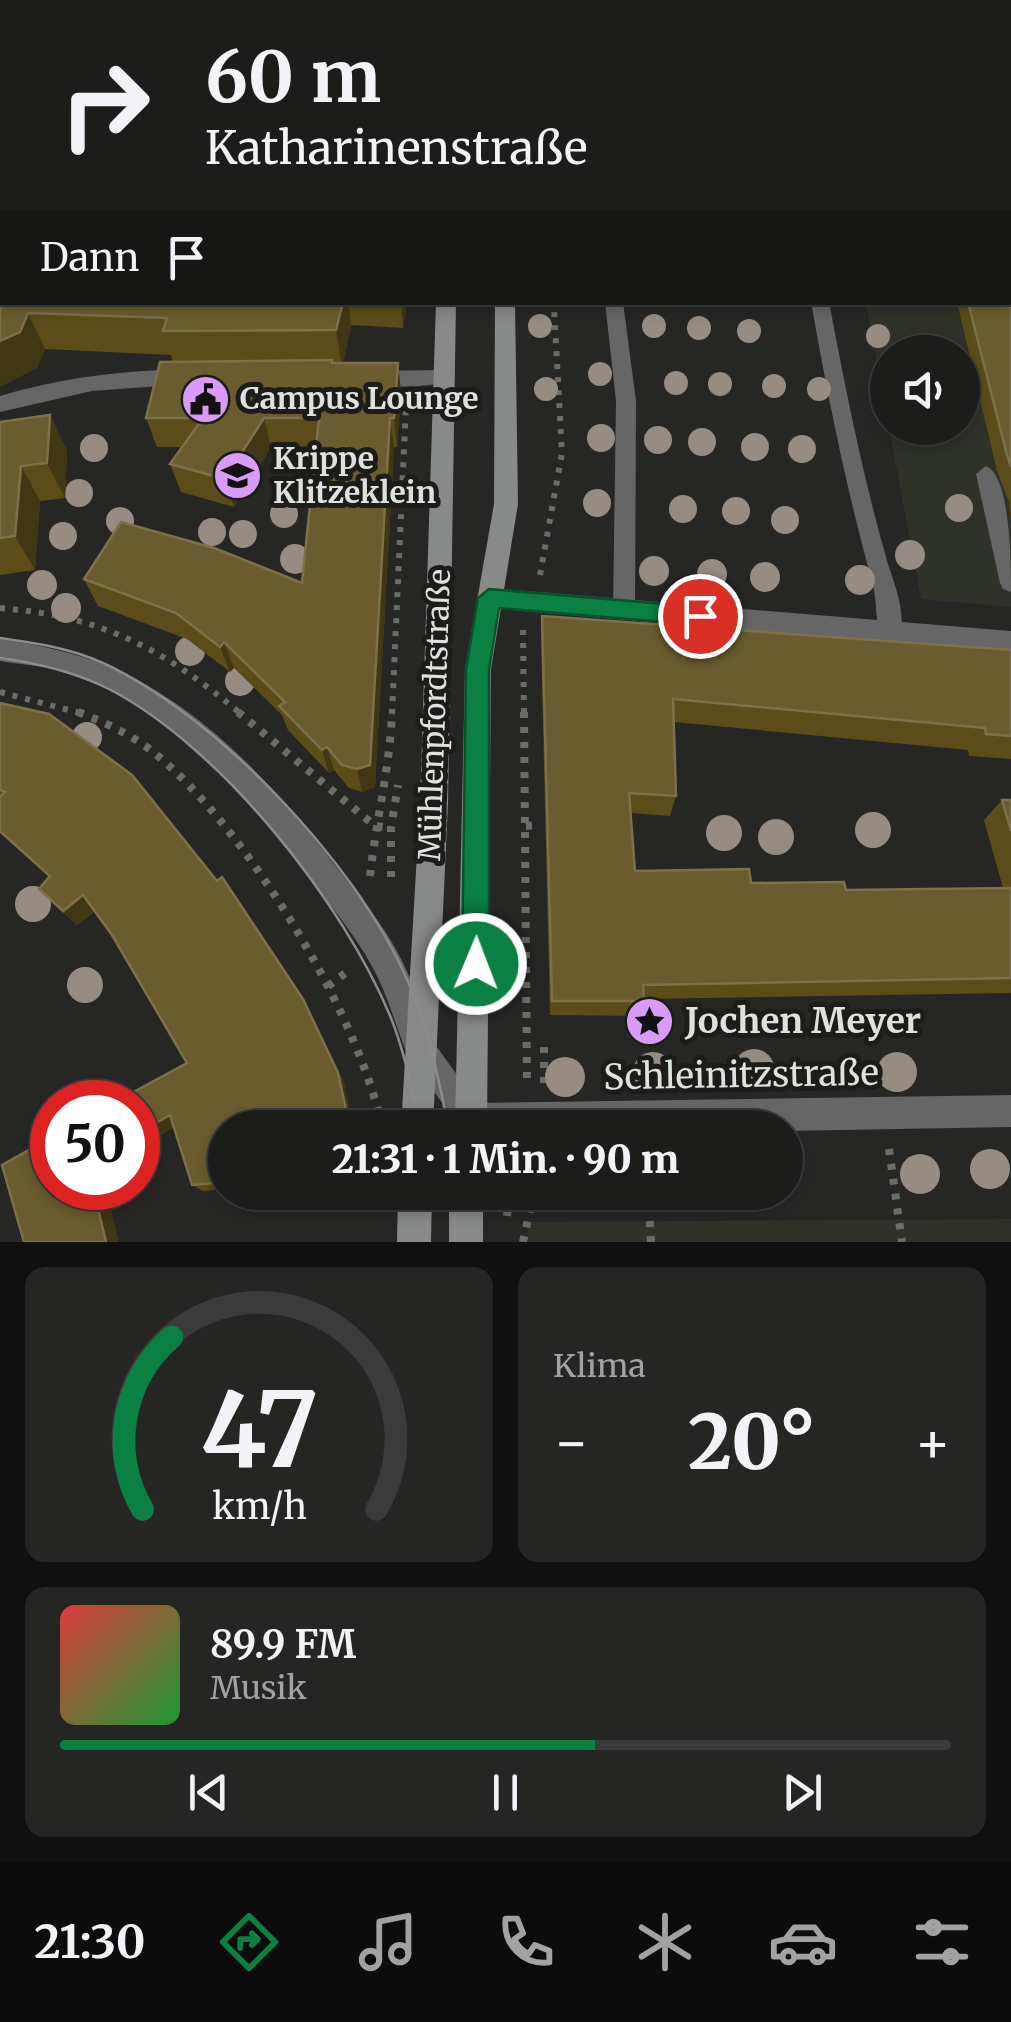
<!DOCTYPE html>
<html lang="de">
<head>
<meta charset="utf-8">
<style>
	body { margin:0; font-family:Merriweather,serif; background:#252624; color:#f1f3f6; height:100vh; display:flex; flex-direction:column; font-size:38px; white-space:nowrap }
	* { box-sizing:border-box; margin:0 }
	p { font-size:32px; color:#a0a2a3 }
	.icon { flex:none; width:55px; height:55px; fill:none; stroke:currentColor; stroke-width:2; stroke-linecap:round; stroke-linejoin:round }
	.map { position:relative; height:1242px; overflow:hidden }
	.panel { display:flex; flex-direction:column; gap:25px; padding:25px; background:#0f100f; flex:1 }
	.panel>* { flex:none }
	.hud { position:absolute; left:0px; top:0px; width:1012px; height:305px; box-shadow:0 5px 15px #0003,0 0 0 2px #3a3b3a; background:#1c1d1b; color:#f1f3f6; overflow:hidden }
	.fabs { position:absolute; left:870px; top:335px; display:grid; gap:20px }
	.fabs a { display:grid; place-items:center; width:110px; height:110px; border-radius:50%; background:#1c1d1b; box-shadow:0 5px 15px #0003,0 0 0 2px #3a3b3a; font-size:50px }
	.speed { position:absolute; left:30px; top:1080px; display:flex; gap:20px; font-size:50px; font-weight:700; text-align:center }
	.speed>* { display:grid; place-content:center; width:130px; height:130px; border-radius:50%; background:#1c1d1b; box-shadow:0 5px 15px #0003,0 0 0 2px #3a3b3a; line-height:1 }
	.speed .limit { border:15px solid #d22; background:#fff; color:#111 }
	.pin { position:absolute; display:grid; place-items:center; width:85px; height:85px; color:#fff; margin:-42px; border:5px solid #fff; border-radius:50%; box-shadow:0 2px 10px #0007 }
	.me { position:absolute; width:110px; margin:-55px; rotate:1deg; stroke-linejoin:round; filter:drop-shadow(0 0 8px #0008) }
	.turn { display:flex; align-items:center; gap:35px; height:210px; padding:0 40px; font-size:45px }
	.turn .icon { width:130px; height:130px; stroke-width:2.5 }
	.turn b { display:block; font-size:70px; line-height:85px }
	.then { display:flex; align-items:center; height:95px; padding:0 40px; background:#0003; gap:20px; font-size:38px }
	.big { font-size:75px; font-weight:800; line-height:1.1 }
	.panel .tile { flex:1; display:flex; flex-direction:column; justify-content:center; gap:15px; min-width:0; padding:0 35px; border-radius:20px; background:#252624 }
	.panel .dial { align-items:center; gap:0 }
	.dial svg { height:260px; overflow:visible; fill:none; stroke:#3a3b3a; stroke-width:7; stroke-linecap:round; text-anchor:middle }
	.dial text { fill:#f1f3f6; stroke:none }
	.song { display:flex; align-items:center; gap:30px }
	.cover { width:120px; height:120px; border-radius:15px; background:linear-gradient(135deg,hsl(0 70% 55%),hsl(130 70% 35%)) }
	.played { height:10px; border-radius:5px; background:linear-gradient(90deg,#0b8043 60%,#3a3b3a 60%) }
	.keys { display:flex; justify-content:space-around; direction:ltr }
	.heat { display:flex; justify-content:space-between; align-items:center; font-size:55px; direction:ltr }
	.panel .tiles { flex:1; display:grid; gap:25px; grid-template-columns:1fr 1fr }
	.tile:last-child { grid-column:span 2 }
	.trip { position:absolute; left:208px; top:1110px; width:595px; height:100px; border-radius:50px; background:#1c1d1b; box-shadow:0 5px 15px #0003,0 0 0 2px #3a3b3a; font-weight:800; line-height:100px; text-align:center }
	.dock { display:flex; height:160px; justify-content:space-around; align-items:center; background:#0b0c0b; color:#a0a2a3 }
	.dock .icon { width:70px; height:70px }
	.dock .selected { color:#0b8043 }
	.dock b { font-size:45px; color:#f1f3f6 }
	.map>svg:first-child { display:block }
	.built { fill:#2e3229 }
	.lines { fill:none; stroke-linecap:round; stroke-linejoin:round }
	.path-far2 { stroke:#6b6c6a; stroke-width:5; stroke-dasharray:4 5; stroke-linecap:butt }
	.path-far1 { stroke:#6b6c6a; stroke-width:6; stroke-dasharray:5 8; stroke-linecap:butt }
	.path { stroke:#6b6c6a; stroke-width:8; stroke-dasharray:6 9; stroke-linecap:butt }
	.lane { fill:#656665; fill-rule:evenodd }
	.street { fill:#656665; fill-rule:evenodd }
	.secondary { fill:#888a89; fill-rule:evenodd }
	.primary { fill:#a3a6a4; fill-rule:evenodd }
	.tram { stroke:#8c8d8b; stroke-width:2.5 }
	.tree { fill:#978c83 }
	.wall { fill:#5c4c1a }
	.shaded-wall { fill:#403715 }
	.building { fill:#6a5c2f; stroke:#7d714b; stroke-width:2.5 }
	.route { fill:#0b8043; stroke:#07532c; stroke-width:2.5 }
	.labels { text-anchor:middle; stroke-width:10; stroke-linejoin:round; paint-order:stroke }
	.poi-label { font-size:30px; font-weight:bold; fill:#e0e1df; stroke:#1c1d1a; text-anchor:start }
	.street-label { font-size:30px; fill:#e0e1df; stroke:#1c1d1a }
	.near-poi-label { font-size:35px; font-weight:bold; fill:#e0e1df; stroke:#1c1d1a; text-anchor:start }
	.near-street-label { font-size:35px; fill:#e0e1df; stroke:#1c1d1a }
</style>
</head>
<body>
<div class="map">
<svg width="1011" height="1242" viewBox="0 0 1011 1242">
	<rect width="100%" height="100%" fill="#262724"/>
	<g class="built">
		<path d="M 1011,240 L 1011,607 L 921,599 L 889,428 L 962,428 L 962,352 L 888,352 L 887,420 L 866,303 L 1010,302 Z"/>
		<path d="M 1011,1219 L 1011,1242 L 528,1242 L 528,1222 Z"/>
	</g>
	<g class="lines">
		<path class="path-far2" d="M 554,302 L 554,310"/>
		<g class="path-far1">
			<path d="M 540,575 L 562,453 L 554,308"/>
			<path d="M 0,608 C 102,616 164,649 241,714"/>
			<path d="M 523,630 L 524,714"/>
			<path d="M 0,692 L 84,714"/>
			<path d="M 392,714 L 406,405"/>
		</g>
		<g class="path">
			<path d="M 78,712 C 104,722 130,734 152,751 C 243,824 348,998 378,1110"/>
			<path d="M 238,712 L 375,826 L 391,828"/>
			<path d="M 524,712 L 527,1082"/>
			<path d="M 526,826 L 538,825"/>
			<path d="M 370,876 C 376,820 390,768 392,712"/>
			<path d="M 391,877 L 391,828 L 398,785"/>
			<path d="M 328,986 L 351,969"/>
			<path d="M 544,1047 L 544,1085"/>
			<path d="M 889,1149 L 902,1242"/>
			<path d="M 649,1206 L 651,1242"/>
			<path d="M 507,1216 L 510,1192"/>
			<path d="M 523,1242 L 534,1192"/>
		</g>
		<g class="lane">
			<path d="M 605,302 L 623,302 L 636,401 L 635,609 L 632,615 L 616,615 L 613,609 L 616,401 Z"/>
			<path d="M 811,302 L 829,302 C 846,391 863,478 888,564 C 895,586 908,617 898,639 L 882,639 C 875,623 877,602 873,585 C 847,492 828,398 811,302 Z"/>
			<path d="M 986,466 C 1011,476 1011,566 1011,592 L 1003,589 L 1000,583 L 976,474 Z"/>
			<path d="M 421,1035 L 431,1039 L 482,1109 L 487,1119 L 483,1128 L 460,1128 L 411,1059 L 407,1049 L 411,1039 Z"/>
		</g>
		<g class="street">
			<path d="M 163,370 L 187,370 L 198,377 L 187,384 L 92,391 L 0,412 L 0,396 C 54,380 107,372 163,370 Z"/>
			<path d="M 444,370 L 455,377 C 444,389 367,390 356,378 L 367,371 Z"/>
			<path d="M 489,588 L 1011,631 L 1011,653 L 489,608 L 480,605 L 477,598 L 480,591 Z"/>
			<path d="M 0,639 C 38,645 75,652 110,667 C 211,710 286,799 350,885 C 365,905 382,924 394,946 C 412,977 423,1012 435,1045 L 430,1056 L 419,1061 L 408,1056 C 397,1030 390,1003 378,978 C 362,944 336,913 314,883 C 248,795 164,698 53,669 C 36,665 17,664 0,661 Z"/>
			<path d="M 1011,1095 L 1011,1127 L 785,1131 L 785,1128 L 459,1128 L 456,1119 L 460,1107 L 472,1103 Z"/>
		</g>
		<g class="secondary">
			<path d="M 910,0 L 926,0 L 926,2 L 911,2 Z"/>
			<path d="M 436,302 L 456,302 L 448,803 L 433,1128 L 401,1128 L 420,803 Z"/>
			<path d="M 495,302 L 515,302 L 518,504 L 491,669 L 487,1128 L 455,1128 L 465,669 L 494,504 Z"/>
			<path d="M 398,1192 L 432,1192 L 431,1242 L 397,1242 Z"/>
			<rect x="449" y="1192" width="34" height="50"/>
		</g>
		<g class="primary">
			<rect x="0" y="129" width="2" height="10"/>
			<rect x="1010" y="154" width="1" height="10"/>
			<rect x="0" y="159" width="2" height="10"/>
			<rect x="1010" y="183" width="1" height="12"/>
		</g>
		<g class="tram">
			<path d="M 0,638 C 35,643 70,648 103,663 C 216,715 354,861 405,975 C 427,1023 439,1076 448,1128"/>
			<path d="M 0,658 C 37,663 75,672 109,689 C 222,748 343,902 391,1018 C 405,1053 413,1091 420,1128"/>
			<path d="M 426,1192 L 427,1242"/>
			<path d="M 455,1192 L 455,1242"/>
		</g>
	</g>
	<g class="tree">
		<circle cx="540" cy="326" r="12"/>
		<circle cx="654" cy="326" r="12"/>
		<circle cx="699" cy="328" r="12"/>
		<circle cx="749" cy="331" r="12"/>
		<circle cx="878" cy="336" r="12"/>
		<circle cx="600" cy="374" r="12"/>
		<circle cx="676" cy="383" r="12"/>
		<circle cx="720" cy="384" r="12"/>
		<circle cx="774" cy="386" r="12"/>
		<circle cx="546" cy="389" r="12"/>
		<circle cx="819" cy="389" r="12"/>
		<circle cx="601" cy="438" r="14"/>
		<circle cx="658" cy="440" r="14"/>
		<circle cx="702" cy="442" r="14"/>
		<circle cx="755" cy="447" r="14"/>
		<circle cx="94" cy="448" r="14"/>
		<circle cx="802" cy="449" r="14"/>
		<circle cx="79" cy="493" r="14"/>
		<circle cx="597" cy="503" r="14"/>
		<circle cx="959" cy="508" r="14"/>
		<circle cx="683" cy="509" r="14"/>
		<circle cx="736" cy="511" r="14"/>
		<circle cx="284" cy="514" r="14"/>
		<circle cx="785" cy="520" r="14"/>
		<circle cx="120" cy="521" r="14"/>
		<circle cx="212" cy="532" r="14"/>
		<circle cx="243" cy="534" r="14"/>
		<circle cx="63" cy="536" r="14"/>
		<circle cx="910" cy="555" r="15"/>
		<circle cx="295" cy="559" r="15"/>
		<circle cx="654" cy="571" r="15"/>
		<circle cx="712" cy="574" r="15"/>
		<circle cx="765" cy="577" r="15"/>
		<circle cx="860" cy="580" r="15"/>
		<circle cx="42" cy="585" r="15"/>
		<circle cx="66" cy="608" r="15"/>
		<circle cx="190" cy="651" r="15"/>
		<circle cx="240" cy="681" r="15"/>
		<circle cx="87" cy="737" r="15"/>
		<circle cx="873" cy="830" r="18"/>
		<circle cx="724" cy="833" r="18"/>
		<circle cx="776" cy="837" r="18"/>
		<circle cx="33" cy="904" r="18"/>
		<circle cx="85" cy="985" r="18"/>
		<circle cx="754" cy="1069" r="20"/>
		<circle cx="653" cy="1072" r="20"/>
		<circle cx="897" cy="1072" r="20"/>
		<circle cx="565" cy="1077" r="20"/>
		<circle cx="990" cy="1169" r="20"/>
		<circle cx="920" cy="1174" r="20"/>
	</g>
	<g class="wall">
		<path d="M 0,0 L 2,2 L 2,90 L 0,90 Z"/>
		<path d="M 947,0 L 1011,0 L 1011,122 L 1010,2 L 947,2 Z"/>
		<path d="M 1011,238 L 1011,520 L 1009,502 L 997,471 L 957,302 L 1010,302 Z"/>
		<path d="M 2,302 L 407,302 L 403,328 L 351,325 L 343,363 L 398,363 L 401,392 L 397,447 L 394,447 L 375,787 L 362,792 L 349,788 L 334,770 L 329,773 L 288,730 L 282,715 L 234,668 L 230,672 L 187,639 L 98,606 L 84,579 L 302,583 L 316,446 L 271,447 L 234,507 L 181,492 L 170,464 L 182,447 L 157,447 L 146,418 L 173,362 L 171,355 L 45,349 L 37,368 Z"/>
		<path d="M 50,415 L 67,451 L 65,498 L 40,501 L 35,570 L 0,575 L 0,422 Z"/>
		<path d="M 542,616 L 1011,650 L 1011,759 L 969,756 L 968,750 L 674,722 L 676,796 L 670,816 L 630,813 L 635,871 L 751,883 L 846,890 L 1003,888 L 984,820 L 1002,800 L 1011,800 L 1011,993 L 644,999 L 639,1016 L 550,1015 L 541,639 Z"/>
		<path d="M 0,703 L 303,999 L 344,1083 L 353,1128 L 225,1128 L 225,1189 L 203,1191 L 192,1185 L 174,1127 L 138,1148 L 138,1102 L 187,1063 L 112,935 L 95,911 L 77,925 L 39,889 L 49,877 L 0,833 Z"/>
	</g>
	<g class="shaded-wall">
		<path d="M 131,0 L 147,0 L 146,2 L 130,2 Z"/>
		<path d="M 343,302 L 348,302 L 351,325 L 342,367 L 336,330 Z"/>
		<path d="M 401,302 L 407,302 L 403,328 Z"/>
		<path d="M 28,313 L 45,349 L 37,368 L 0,387 L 0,341 Z"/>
		<path d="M 398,363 L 401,392 L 397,447 L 394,418 Z"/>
		<path d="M 50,415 L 67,451 L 65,498 L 47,463 Z"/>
		<path d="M 264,418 L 271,447 L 234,507 L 225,479 Z"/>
		<path d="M 390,418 L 394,447 L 375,787 L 362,792 L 357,769 Z"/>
		<path d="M 21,466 L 40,501 L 35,570 L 15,536 Z"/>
		<path d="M 224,642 L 234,668 L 230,672 L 220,647 Z"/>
		<path d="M 327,747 L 334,770 L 329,773 L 322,750 Z"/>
		<path d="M 83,895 L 96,909 L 77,925 L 63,911 Z"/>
		<path d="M 303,999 L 344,1083 L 353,1128 L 350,1128 Z"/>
		<path d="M 170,1115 L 181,1123 L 138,1148 L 138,1133 Z"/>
		<path d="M 93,1188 L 106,1188 L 119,1242 L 106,1242 Z"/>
	</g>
	<g class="building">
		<path d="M 0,0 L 131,0 L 130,2 L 2,2 L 2,66 L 0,66 Z"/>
		<path d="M 249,0 L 815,0 L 815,2 L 248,2 Z"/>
		<path d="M 958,0 L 1011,0 L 1011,96 L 1010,2 L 958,2 Z"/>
		<path d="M 0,179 L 2,179 L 2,302 L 343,302 L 336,330 L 163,331 L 167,318 L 28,313 L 20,332 L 0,341 Z"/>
		<path d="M 1010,238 L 1011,238 L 1011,467 L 1007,455 L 968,302 L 1010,302 Z"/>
		<path d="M 332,360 L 332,363 L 398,363 L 394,418 L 390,418 L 370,765 L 357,769 L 342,765 L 327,747 L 322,750 L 279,706 L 285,702 L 224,642 L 220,647 L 176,613 L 84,579 L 121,522 L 214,548 L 302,583 L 319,418 L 264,418 L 225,479 L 170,464 L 203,418 L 146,418 L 160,362 Z"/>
		<path d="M 50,415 L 47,463 L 21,466 L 15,536 L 0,538 L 0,422 Z"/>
		<path d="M 542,616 L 1011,650 L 1011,736 L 986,734 L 985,728 L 673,699 L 676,796 L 629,793 L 635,871 L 749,869 L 751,883 L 844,882 L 846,890 L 1011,888 L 1011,978 L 643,985 L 644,1001 L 552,1001 Z"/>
		<path d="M 0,703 L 49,714 L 132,775 L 217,881 L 222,877 L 303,999 L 338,1073 L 350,1128 L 225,1128 L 225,1182 L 192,1185 L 170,1115 L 138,1133 L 138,1102 L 115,1102 L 187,1063 L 112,935 L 83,895 L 63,911 L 39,889 L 50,876 L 0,831 L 0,797 L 5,792 L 0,790 Z"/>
		<path d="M 1002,800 L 1011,800 L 1011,831 Z"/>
		<path d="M 52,1137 L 52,1188 L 93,1188 L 106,1242 L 24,1242 L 2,1165 Z"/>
	</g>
	<path class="route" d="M 489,589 L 700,607 L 711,616 L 700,625 L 499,608 L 489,669 L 489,964 L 485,973 L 476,978 L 466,973 L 462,964 L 466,669 L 478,598 Z"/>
	<defs>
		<symbol id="civic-disc" viewBox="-11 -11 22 22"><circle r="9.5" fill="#d99af8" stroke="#1c1d1a"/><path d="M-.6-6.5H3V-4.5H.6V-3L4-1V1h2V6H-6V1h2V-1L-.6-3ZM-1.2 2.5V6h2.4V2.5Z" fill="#111"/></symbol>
		<symbol id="school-disc" viewBox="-11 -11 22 22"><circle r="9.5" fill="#d99af8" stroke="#1c1d1a"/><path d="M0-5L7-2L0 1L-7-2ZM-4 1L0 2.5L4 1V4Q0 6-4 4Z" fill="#111"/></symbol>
		<symbol id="sight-disc" viewBox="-11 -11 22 22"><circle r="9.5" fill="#d99af8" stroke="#1c1d1a"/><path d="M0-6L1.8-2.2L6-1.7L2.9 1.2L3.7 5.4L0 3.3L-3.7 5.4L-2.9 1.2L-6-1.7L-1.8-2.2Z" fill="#111"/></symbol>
	</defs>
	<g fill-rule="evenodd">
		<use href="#civic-disc" x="178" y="372" width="55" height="55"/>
		<use href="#school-disc" x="210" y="448" width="55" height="55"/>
		<use href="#sight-disc" x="622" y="994" width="55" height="55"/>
	</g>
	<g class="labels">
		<g class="poi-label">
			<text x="240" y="409">Campus Lounge</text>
			<text x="273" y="469">Krippe<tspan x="273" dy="34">Klitzeklein</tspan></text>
		</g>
		<g class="street-label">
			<text transform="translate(435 715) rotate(-88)" y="10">Mühlenpfordtstraße</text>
		</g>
		<g class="near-poi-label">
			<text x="685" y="1033">Jochen Meyer</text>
		</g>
		<g class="near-street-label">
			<text transform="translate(741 1075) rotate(-1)" y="12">Schleinitzstraße</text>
		</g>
	</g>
</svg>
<div class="fabs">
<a><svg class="icon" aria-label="sound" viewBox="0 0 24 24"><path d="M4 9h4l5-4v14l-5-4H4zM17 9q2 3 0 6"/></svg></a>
</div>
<div class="speed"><div class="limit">50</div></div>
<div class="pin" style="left:700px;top:616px;background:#d93025"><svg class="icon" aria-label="arrive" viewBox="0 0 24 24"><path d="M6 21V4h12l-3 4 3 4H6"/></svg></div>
<svg class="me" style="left:476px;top:964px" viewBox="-20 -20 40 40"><circle r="17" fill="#0b8043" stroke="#fff" stroke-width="3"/><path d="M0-11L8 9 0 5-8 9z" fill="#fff"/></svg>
<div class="trip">21:31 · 1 Min. · 90 m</div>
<div class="hud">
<div class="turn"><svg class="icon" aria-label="right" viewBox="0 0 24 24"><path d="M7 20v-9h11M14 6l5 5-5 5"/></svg><div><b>60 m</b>Katharinenstraße</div></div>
<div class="then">Dann<svg class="icon" aria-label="arrive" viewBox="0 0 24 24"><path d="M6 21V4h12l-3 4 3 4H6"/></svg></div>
</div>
</div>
<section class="panel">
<div class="tiles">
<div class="tile dial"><svg viewBox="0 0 100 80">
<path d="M14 69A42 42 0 1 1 86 69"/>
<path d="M14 69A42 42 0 0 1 23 16" stroke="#0b8043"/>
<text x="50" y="56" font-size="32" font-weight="700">47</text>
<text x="50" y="72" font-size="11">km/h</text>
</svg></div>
<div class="tile"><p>Klima</p>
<div class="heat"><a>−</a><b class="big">20°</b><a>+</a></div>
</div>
<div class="tile">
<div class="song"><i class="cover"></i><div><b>89.9 FM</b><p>Musik</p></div></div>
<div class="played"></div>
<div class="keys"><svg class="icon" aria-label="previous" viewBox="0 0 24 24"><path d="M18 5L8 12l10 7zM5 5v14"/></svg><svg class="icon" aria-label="pause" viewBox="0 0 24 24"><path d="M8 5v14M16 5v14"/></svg><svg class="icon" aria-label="next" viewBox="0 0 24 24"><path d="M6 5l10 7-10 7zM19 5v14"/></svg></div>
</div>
</div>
</section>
<nav class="dock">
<b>21:30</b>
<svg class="icon selected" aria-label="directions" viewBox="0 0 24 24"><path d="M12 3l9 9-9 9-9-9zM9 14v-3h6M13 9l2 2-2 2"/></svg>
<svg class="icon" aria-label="music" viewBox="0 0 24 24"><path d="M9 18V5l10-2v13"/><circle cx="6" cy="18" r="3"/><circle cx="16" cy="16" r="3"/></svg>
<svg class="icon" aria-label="phone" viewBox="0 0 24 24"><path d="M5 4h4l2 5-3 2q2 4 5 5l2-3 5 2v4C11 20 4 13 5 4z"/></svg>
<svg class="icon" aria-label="climate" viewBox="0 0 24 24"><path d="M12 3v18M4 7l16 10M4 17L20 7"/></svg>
<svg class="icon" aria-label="car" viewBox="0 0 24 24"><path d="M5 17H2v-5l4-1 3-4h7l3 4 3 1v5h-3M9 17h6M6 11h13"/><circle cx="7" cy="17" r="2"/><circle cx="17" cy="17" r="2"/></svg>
<svg class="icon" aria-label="filters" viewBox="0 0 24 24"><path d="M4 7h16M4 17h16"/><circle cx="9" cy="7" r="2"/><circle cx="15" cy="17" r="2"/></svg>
</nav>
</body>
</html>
